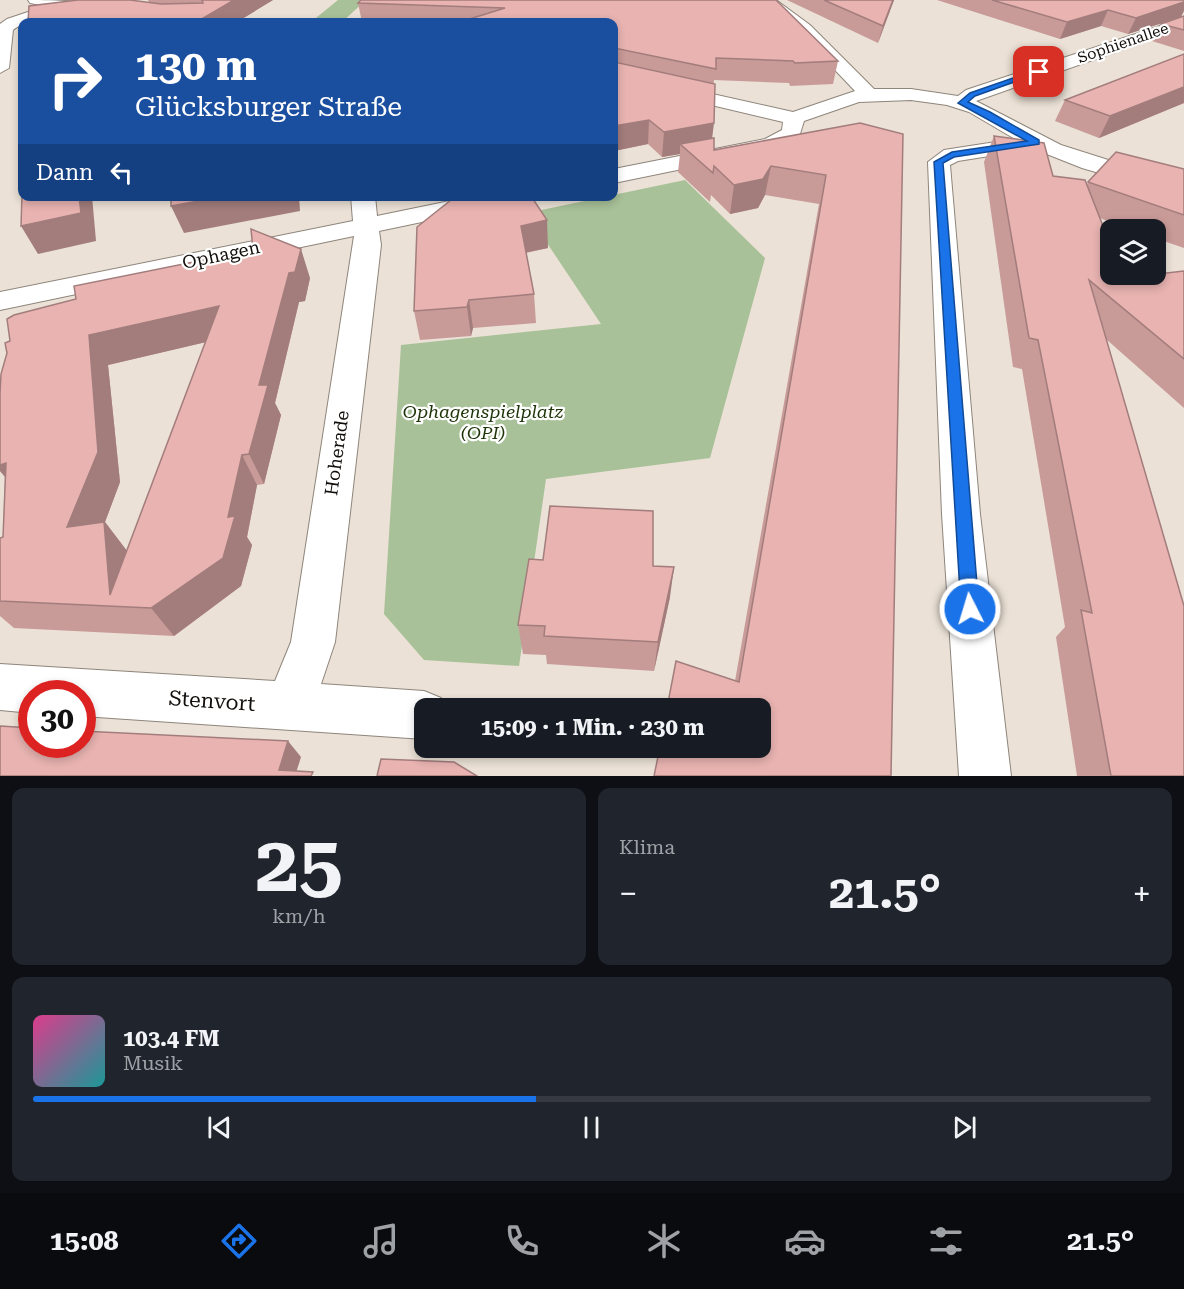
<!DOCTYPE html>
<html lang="de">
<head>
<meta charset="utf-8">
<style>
	body { margin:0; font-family:"Roboto Serif",serif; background:#20242c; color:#f1f3f6; height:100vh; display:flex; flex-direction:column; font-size:22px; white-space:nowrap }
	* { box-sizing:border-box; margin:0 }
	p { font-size:20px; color:#9ea1a6 }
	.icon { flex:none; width:33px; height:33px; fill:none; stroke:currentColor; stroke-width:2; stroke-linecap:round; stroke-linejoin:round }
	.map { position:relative; height:776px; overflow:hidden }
	.sheet { display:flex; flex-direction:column; gap:12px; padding:12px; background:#0d0f14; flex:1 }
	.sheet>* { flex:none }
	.banner { position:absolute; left:18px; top:18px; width:600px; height:183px; border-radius:12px; box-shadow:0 3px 9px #0003; background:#1a4fa0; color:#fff; overflow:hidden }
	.fabs { position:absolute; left:1100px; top:219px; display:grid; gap:12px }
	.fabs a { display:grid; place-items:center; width:66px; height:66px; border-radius:12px; background:#171b24; box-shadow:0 3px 9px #0003; font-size:30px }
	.speed { position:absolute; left:18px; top:680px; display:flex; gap:12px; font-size:30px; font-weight:700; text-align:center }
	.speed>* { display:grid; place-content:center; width:78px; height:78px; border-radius:50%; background:#171b24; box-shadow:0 3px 9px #0003; line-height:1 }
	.speed .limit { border:9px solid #d22; background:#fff; color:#111 }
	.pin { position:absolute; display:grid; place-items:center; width:51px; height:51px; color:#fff; margin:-26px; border-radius:12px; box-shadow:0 3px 9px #0006 }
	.me { position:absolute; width:66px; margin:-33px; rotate:355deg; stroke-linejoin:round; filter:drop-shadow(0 0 4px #0008) }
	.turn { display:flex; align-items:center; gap:21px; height:126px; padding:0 18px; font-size:27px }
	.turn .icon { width:78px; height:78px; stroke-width:2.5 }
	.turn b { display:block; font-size:42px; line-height:51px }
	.then { display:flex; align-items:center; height:57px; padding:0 18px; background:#0003; gap:12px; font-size:22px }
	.big { font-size:45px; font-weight:700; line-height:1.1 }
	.sheet .widget { flex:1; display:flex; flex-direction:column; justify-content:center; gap:9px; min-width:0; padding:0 21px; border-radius:12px; background:#20242c }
	.sheet .dial { align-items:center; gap:0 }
	.dial b { font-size:78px; line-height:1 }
	.song { display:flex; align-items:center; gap:18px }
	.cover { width:72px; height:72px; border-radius:9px; background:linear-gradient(135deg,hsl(330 70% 55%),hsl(180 70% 35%)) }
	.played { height:6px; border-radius:3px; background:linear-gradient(90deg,#1a73e8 45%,#363941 45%) }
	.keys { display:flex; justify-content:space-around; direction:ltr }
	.heat { display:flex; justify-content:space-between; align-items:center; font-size:33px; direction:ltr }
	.sheet .tiles { flex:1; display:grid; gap:12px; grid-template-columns:1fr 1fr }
	.widget:last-child { grid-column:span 2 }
	.trip { position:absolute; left:414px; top:698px; width:357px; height:60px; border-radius:12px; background:#171b24; box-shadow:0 3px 9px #0003; font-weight:700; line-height:60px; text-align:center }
	.tab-bar { display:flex; height:96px; justify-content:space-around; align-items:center; background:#090b0e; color:#9ea1a6 }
	.tab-bar .icon { width:42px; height:42px }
	.tab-bar .on { color:#1a73e8 }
	.tab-bar b { font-size:27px; color:#f1f3f6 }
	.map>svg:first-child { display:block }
	.green { fill:#a8c198 }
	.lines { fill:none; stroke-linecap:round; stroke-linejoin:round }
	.minor-casing { stroke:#8e857b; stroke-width:2 }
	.minor { fill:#fff; fill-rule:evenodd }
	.wall { fill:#c89a98; fill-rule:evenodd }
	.shaded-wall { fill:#a27d7c }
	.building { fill:#e8b3b1; stroke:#a27d7c; stroke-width:1.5; fill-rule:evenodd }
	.route { fill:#1a73e8; stroke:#114b97; stroke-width:1.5 }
	.labels { text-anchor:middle; stroke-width:4.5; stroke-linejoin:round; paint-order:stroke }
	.far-street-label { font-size:15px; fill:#120e0b; stroke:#fff }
	.street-label { font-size:18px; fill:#120e0b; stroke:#fff }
	.park-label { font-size:18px; font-style:italic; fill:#1d3408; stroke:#fff }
	.near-street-label { font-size:21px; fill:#120e0b; stroke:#fff }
</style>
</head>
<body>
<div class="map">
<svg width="1184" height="776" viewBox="0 0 1184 776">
	<rect width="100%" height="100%" fill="#ebe1d6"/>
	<g class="green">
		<path d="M 338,0 L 366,0 L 342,22 L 311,22 Z"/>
		<path d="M 685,180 L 765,258 L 710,458 L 546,479 L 519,666 L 424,660 L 384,614 L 401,345 L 601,324 L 527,213 Z"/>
	</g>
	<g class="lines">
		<defs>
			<g id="minor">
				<path d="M 28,0 C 44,0 90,0 102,8 C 94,17 80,10 70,9 C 57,9 22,23 13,30 L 9,68 L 0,73 L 0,24 L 7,19 L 46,6 L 30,3 Z"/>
				<path d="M 760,0 L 776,0 L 810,25 L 874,89 L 911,89 L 958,96 L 966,90 L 1184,18 L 1184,28 L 976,101 L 1061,145 L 1184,184 L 1184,198 L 1082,168 L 1034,149 L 958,161 L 950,165 L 980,514 L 1011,776 L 959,776 L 942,514 L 928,162 L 944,150 L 1015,139 L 969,112 L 947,105 L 911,100 L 859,102 L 804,121 L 799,137 L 780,149 L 614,183 L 614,169 L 765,139 L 782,130 L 783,122 L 614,82 L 614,72 L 793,112 L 855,91 L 798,31 Z"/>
				<path d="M 351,196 L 375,196 L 377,216 L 474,196 L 524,196 L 520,201 L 512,203 L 379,231 L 381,245 L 335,642 L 321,684 L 424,691 L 441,698 L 445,708 L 424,708 L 424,739 L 82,716 L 82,693 L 32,693 L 32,713 L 0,710 L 0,664 L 275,681 L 291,642 L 354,236 L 0,310 L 0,292 L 353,221 Z"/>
			</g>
		</defs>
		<use href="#minor" class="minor-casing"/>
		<use href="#minor" class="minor"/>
	</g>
	<g class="wall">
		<path d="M 148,0 L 273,0 L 237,22 L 149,2 Z"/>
		<path d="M 776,0 L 838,61 L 833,84 L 790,86 L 789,83 L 714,80 L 712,138 L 714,150 L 860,123 L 891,776 L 735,681 L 819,204 L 765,195 L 758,208 L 730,214 L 711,195 L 710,202 L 678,172 L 680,154 L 662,157 L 648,144 L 614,151 L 614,22 L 362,22 L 358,3 Z"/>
		<path d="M 787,0 L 894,0 L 878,43 Z"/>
		<path d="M 937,0 L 1184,0 L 1181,17 L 1128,34 L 1101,26 L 1060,39 Z"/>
		<path d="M 1184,16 L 1184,51 L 1152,41 L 1161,24 Z"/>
		<path d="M 1184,54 L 1184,103 L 1099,138 L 1055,121 L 1065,100 Z"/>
		<path d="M 994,136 L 1053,176 L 1087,185 L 1088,182 L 1184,169 L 1184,248 L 1155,238 L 1155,230 L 1131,230 L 1100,218 L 1123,278 L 1184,271 L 1184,408 L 1106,339 L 1184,776 L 1077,776 L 1056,637 L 1065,627 L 1022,369 L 1013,367 L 984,162 Z"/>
		<path d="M 456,196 L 548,248 L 526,253 L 534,294 L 536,323 L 473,328 L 471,336 L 420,340 L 414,311 Z"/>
		<path d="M 310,278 L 305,301 L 299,302 L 275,403 L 281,415 L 264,484 L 257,485 L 247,537 L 252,545 L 241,586 L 174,636 L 14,628 L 0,616 L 0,538 L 3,537 L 5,477 L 0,471 L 0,394 L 10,341 ZM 206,342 L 127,551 L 105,522 L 120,482 L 108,365 Z"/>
		<path d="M 653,566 L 670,597 L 654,671 L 547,664 L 546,655 L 523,654 L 518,625 Z"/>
	</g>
	<g class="shaded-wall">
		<path d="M 234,0 L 273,0 L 237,22 L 200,20 Z"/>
		<path d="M 893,0 L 894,0 L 878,43 L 883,26 Z"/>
		<path d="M 1184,2 L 1184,11 L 1181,17 L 1128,34 L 1136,18 Z"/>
		<path d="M 1108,10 L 1101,26 L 1060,39 L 1067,22 Z"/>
		<path d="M 1184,87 L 1184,103 L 1099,138 L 1110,116 Z"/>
		<path d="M 649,120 L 648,144 L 614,151 L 614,126 Z"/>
		<path d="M 714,123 L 711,147 L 680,144 L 680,154 L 662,157 L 664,132 Z"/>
		<path d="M 771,166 L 765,195 L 758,208 L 730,214 L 734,185 Z"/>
		<path d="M 79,196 L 92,196 L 96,241 L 38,254 L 21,226 Z"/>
		<path d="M 226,196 L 299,196 L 300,211 L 184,233 L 171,206 Z"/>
		<path d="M 547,220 L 548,248 L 523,253 L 521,226 Z"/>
		<path d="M 301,249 L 310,278 L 305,301 L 299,302 L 275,403 L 281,415 L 264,484 L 249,454 L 259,385 L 289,273 Z"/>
		<path d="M 469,300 L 473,328 L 471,336 L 467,307 Z"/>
		<path d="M 219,306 L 232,336 L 108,365 L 120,482 L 105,522 L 127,551 L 110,595 L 67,527 L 89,335 Z"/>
		<path d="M 242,455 L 257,485 L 247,537 L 252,545 L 241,586 L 174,636 L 151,608 L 228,517 Z"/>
		<path d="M 6,463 L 22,496 L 0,471 L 0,465 Z"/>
		<path d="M 674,567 L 670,597 L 654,671 L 658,642 Z"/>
		<path d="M 288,741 L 301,757 L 295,776 L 279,770 Z"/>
	</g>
	<g class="building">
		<path d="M 78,0 L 130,0 L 161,4 L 203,3 L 202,0 L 234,0 L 200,20 L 233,22 L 28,22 L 29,6 Z"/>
		<path d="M 361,0 L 776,0 L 838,61 L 795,63 L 793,61 L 716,58 L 716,69 L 614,48 L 614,22 L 460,22 L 505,8 L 358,3 Z"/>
		<path d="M 824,0 L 893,0 L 883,26 Z"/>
		<path d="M 992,0 L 1184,0 L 1184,2 L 1136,18 L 1108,10 L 1067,22 Z"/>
		<path d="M 1184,16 L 1184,30 L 1161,24 Z"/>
		<path d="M 1184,54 L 1184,87 L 1110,116 L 1065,100 Z"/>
		<path d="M 614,55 L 614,62 L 715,84 L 714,123 L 664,132 L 649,120 L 614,126 Z"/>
		<path d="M 860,123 L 903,134 L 891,776 L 654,776 L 660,747 L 760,747 L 760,708 L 667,708 L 676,661 L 739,682 L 826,175 L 771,166 L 763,179 L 734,185 L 714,166 L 713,173 L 680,144 L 714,138 L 714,150 Z"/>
		<path d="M 994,136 L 1044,143 L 1053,176 L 1085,180 L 1110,244 L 1110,274 L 1122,274 L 1123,278 L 1184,271 L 1184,359 L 1089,280 L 1184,606 L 1184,776 L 1111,776 L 1081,610 L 1092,613 L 1038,340 L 1029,338 Z"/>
		<path d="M 1116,152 L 1184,169 L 1184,215 L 1088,182 Z"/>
		<path d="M 22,195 L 22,196 L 79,196 L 81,213 L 21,226 Z"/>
		<path d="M 171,196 L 226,196 L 171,206 Z"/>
		<path d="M 456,196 L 531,196 L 547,220 L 521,226 L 534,294 L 469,300 L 467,307 L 414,311 L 417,227 Z"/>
		<path d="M 251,229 L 301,249 L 295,272 L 289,273 L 259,385 L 268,385 L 249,454 L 242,455 L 228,517 L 235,516 L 223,558 L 151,608 L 0,601 L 0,538 L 3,537 L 6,463 L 0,465 L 0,394 L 1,374 L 7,353 L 5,343 L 10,341 L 7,319 L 14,315 L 76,299 L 74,286 L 253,250 ZM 219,306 L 110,595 L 104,522 L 67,527 L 98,452 L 89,335 Z"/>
		<path d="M 550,506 L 653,511 L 653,566 L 674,567 L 658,642 L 544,636 L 545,626 L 518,625 L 529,559 L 543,560 Z"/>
		<path d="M 0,726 L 32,728 L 32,744 L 82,744 L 82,731 L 288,741 L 279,770 L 313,772 L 311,776 L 0,776 Z"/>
		<path d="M 381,759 L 454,762 L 477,776 L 377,776 Z"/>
	</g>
	<path class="route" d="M 1036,70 L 1042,72 L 975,96 L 968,102 L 990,112 L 1039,140 L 1039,144 L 954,157 L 943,163 L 979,609 L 976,615 L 970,617 L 963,615 L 961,609 L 934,162 L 952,152 L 1027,141 L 958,103 L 970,93 Z"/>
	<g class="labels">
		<g class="far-street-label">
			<text transform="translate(1123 43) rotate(-19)" y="5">Sophienallee</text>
		</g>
		<g class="street-label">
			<text transform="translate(221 255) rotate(-12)" y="6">Ophagen</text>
			<text transform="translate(337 453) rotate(-82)" y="6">Hoherade</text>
		</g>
		<g class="park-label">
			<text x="483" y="418">Ophagenspielplatz<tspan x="483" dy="21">(OPI)</tspan></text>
		</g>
		<g class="near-street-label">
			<text transform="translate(212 701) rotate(4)" y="7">Stenvort</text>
		</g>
	</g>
</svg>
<div class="fabs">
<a><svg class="icon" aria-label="layers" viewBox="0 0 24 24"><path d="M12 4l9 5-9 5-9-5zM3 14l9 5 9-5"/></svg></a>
</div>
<div class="speed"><div class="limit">30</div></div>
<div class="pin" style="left:1039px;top:72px;background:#d93025"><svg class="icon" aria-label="arrive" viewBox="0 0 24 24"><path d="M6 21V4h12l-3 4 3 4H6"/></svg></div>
<svg class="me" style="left:970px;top:609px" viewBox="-20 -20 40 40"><circle r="17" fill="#1a73e8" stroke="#fff" stroke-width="3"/><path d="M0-11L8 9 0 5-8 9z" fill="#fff"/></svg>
<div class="trip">15:09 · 1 Min. · 230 m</div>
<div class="banner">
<div class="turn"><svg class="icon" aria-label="right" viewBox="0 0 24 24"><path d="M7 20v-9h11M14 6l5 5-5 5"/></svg><div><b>130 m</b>Glücksburger Straße</div></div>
<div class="then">Dann<svg class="icon" aria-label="left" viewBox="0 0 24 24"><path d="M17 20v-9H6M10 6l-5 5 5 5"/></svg></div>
</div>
</div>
<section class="sheet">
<div class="tiles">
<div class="widget dial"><b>25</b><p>km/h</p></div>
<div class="widget"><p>Klima</p>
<div class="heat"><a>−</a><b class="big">21.5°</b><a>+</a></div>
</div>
<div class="widget">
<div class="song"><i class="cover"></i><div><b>103.4 FM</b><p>Musik</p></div></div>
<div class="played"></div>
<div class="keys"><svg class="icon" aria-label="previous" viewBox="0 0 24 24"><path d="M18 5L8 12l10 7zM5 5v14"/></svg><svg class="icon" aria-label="pause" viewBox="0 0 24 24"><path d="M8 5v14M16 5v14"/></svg><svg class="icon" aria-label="next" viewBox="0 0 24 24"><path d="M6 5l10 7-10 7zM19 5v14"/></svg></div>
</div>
</div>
</section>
<nav class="tab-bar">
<b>15:08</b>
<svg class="icon on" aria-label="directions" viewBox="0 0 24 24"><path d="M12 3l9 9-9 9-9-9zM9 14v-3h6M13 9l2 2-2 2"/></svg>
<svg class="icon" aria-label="music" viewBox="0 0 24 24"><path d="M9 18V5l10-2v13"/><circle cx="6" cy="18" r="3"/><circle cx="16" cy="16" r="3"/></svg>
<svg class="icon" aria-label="phone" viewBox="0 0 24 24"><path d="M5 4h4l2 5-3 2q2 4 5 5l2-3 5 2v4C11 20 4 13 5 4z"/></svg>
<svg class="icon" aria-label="climate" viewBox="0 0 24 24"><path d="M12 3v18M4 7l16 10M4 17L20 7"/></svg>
<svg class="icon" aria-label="car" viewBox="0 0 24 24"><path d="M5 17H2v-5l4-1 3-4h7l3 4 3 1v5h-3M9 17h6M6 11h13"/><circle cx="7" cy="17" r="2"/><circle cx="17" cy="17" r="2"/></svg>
<svg class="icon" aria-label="filters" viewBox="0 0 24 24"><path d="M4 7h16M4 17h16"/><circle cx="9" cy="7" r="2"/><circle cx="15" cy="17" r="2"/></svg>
<b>21.5°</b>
</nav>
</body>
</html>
